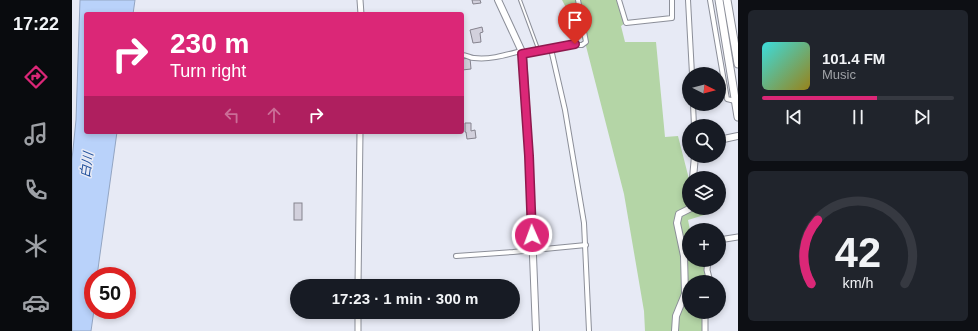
<!DOCTYPE html>
<html lang="en">
<head>
<meta charset="utf-8">
<style>
	body { margin:0; font-family:Arial,"Noto Sans JP",sans-serif; background:#20242c; color:#f1f3f6; height:100vh; display:flex; flex-direction:column; font-size:15px; white-space:nowrap }
	* { box-sizing:border-box; margin:0 }
	p { font-size:13px; color:#9ea1a6 }
	.icon { flex:none; width:22px; height:22px; fill:none; stroke:currentColor; stroke-width:2; stroke-linecap:round; stroke-linejoin:round }
	.map { position:relative; flex:1; overflow:hidden }
	.side { display:flex; flex-direction:column; gap:10px; padding:10px; background:#0d0f14; width:240px }
	.side>* { flex:none }
	.guide { position:absolute; left:12px; top:12px; width:380px; height:122px; border-radius:4px; box-shadow:0 2px 6px #0003; background:#db2777; color:#fff; overflow:hidden }
	.needle { width:26px; rotate:96deg }
	.fabs { position:absolute; left:610px; top:67px; display:grid; gap:8px }
	.fabs a { display:grid; place-items:center; width:44px; height:44px; border-radius:50%; background:#171b24; box-shadow:0 2px 6px #0003; font-size:20px }
	.speed { position:absolute; left:12px; top:267px; display:flex; gap:8px; font-size:20px; font-weight:700; text-align:center }
	.speed>* { display:grid; place-content:center; width:52px; height:52px; border-radius:50%; background:#171b24; box-shadow:0 2px 6px #0003; line-height:1 }
	.speed .limit { border:6px solid #d22; background:#fff; color:#111 }
	.pin { position:absolute; display:grid; place-items:center; width:34px; height:34px; color:#fff; margin:-41px -17px; border-radius:50% 50% 50% 0; rotate:-45deg; box-shadow:0 0 4px #0007 }
	.pin .icon { rotate:45deg }
	.me { position:absolute; width:44px; margin:-22px; rotate:358deg; stroke-linejoin:round; filter:drop-shadow(0 0 3px #0008) }
	.turn { display:flex; align-items:center; gap:14px; height:84px; padding:0 20px; font-size:18px }
	.turn .icon { width:52px; height:52px; stroke-width:2.5 }
	.turn b { display:block; font-size:28px; line-height:34px }
	.lanes { display:flex; align-items:center; height:38px; padding:0 20px; background:#0003; justify-content:center; gap:20px; direction:ltr }
	.lanes .off { opacity:.35 }
	.side .card { flex:1; display:flex; flex-direction:column; justify-content:center; gap:6px; min-width:0; padding:0 14px; border-radius:6px; background:#20242c }
	.side .dial { align-items:center; gap:0 }
	.dial svg { height:104px; overflow:visible; fill:none; stroke:#363941; stroke-width:7; stroke-linecap:round; text-anchor:middle }
	.dial text { fill:#f1f3f6; stroke:none }
	.song { display:flex; align-items:center; gap:12px }
	.cover { width:48px; height:48px; border-radius:6px; background:linear-gradient(135deg,hsl(180 70% 55%),hsl(50 70% 35%)) }
	.played { height:4px; border-radius:2px; background:linear-gradient(90deg,#db2777 60%,#363941 60%) }
	.keys { display:flex; justify-content:space-around; direction:ltr }
	.trip { position:absolute; left:218px; top:279px; width:230px; height:40px; border-radius:20px; background:#171b24; box-shadow:0 2px 6px #0003; font-weight:600; line-height:40px; text-align:center }
	main { display:flex; flex:1; min-height:0 }
	.dock { display:flex; flex-direction:column; width:72px; justify-content:space-around; align-items:center; background:#090b0e; color:#9ea1a6 }
	.dock .icon { width:28px; height:28px }
	.dock .active { color:#db2777 }
	.dock b { font-size:18px; color:#f1f3f6 }
	.map>svg:first-child { display:block }
	.green { fill:#b4d5a6 }
	.water { fill:#b9d2fa; stroke:#93a5c2 }
	.building { fill:#d2d0dc; stroke:#85838e }
	.lines { fill:none; stroke-linecap:round; stroke-linejoin:round }
	.service-casing { stroke:#8c8f99; stroke-width:4 }
	.minor-casing { stroke:#8c8f99; stroke-width:6 }
	.tertiary-casing { stroke:#8c8f99; stroke-width:7 }
	.secondary-casing { stroke:#8c8f99; stroke-width:8 }
	.trunk-casing { stroke:#8c8f99; stroke-width:9 }
	.service { stroke:#fff; stroke-width:2 }
	.minor { stroke:#fff; stroke-width:4 }
	.tertiary { stroke:#fff; stroke-width:5 }
	.secondary { stroke:#fff; stroke-width:6 }
	.trunk { stroke:#fff; stroke-width:7 }
	.route-casing { stroke:#8e194d; stroke-width:10 }
	.route { stroke:#db2777; stroke-width:7 }
	.labels { text-anchor:middle; stroke-width:3; stroke-linejoin:round; paint-order:stroke }
	.water-label { font-size:13px; font-style:italic; fill:#23529d; stroke:#e7eaf5 }
</style>
</head>
<body>
<main>
<nav class="dock">
<b>17:22</b>
<svg class="icon active" aria-label="directions" viewBox="0 0 24 24"><path d="M12 3l9 9-9 9-9-9zM9 14v-3h6M13 9l2 2-2 2"/></svg>
<svg class="icon" aria-label="music" viewBox="0 0 24 24"><path d="M9 18V5l10-2v13"/><circle cx="6" cy="18" r="3"/><circle cx="16" cy="16" r="3"/></svg>
<svg class="icon" aria-label="phone" viewBox="0 0 24 24"><path d="M5 4h4l2 5-3 2q2 4 5 5l2-3 5 2v4C11 20 4 13 5 4z"/></svg>
<svg class="icon" aria-label="climate" viewBox="0 0 24 24"><path d="M12 3v18M4 7l16 10M4 17L20 7"/></svg>
<svg class="icon" aria-label="car" viewBox="0 0 24 24"><path d="M5 17H2v-5l4-1 3-4h7l3 4 3 1v5h-3M9 17h6M6 11h13"/><circle cx="7" cy="17" r="2"/><circle cx="17" cy="17" r="2"/></svg>
</nav>
<div class="map">
<svg width="666" height="331" viewBox="0 0 666 331">
	<rect width="100%" height="100%" fill="#e7eaf5"/>
	<path class="green" d="M 490,0 L 545,0 L 553,23 L 549,26 L 553,42 L 584,42 L 593,137 L 606,136 L 617,179 L 617,208 L 631,208 L 632,215 L 616,220 L 618,230 L 617,260 L 634,260 L 633,282 L 617,282 L 617,312 L 631,312 L 630,331 L 573,331 L 572,311 L 552,194 L 514,46 Z"/>
	<path class="water" d="M 8,0 L 63,0 L 61,14 L 14,14 L 14,132 L 45,132 L 25,276 L 21,276 L 22,310 L 19,331 L 0,331 L 0,159 L 4,120 Z"/>
	<g class="building">
		<path d="M 400,0 L 408,0 L 409,3 L 401,4 Z"/>
		<path d="M 410,27 L 411,32 L 408,33 L 409,42 L 401,43 L 398,30 Z"/>
		<path d="M 398,58 L 399,69 L 390,70 L 390,59 Z"/>
		<path d="M 393,123 L 399,123 L 399,131 L 403,130 L 404,138 L 395,139 L 394,132 L 393,132 Z"/>
		<rect x="222" y="203" width="8" height="17"/>
	</g>
	<g class="lines">
		<defs>
			<path id="service" d="M 448,0 L 465,46 L 465,51"/>
			<g id="minor">
				<path d="M 547,0 L 554,23 L 600,18 L 600,0"/>
				<path d="M 616,0 L 620,74"/>
				<path d="M 638,0 L 655,99 L 663,101"/>
				<path d="M 479,49 L 493,110 L 512,223 L 517,331"/>
				<path d="M 451,54 L 503,45 L 510,45 L 514,42 L 506,0"/>
				<path d="M 390,55 C 395,55 398,58 402,58 C 418,60 434,55 449,51"/>
				<path d="M 621,104 L 622,126"/>
				<path d="M 384,256 L 441,252 L 514,245"/>
			</g>
			<g id="tertiary">
				<path d="M 288,0 L 289,14"/>
				<path d="M 647,240 L 666,237"/>
				<path d="M 636,260 L 635,270 L 638,282"/>
				<path d="M 286,286 L 288,132"/>
				<path d="M 286,331 L 286,312"/>
				<path d="M 633,331 L 633,312"/>
			</g>
			<g id="secondary">
				<path d="M 426,0 L 451,54 L 457,156 L 464,331"/>
				<path d="M 647,140 L 666,136"/>
				<path d="M 621,178 L 623,156"/>
				<path d="M 603,331 L 604,316 L 613,294 L 612,256 L 605,223 L 607,214 L 619,208"/>
			</g>
			<g id="trunk">
				<path d="M 647,0 L 666,117"/>
				<path d="M 655,0 L 666,64"/>
			</g>
		</defs>
		<use href="#service" class="service-casing"/>
		<use href="#minor" class="minor-casing"/>
		<use href="#tertiary" class="tertiary-casing"/>
		<use href="#secondary" class="secondary-casing"/>
		<use href="#trunk" class="trunk-casing"/>
		<use href="#service" class="service"/>
		<use href="#minor" class="minor"/>
		<use href="#tertiary" class="tertiary"/>
		<use href="#secondary" class="secondary"/>
		<use href="#trunk" class="trunk"/>
	</g>
	<g class="lines">
		<defs>
			<path id="route" d="M 460,235 L 457,156 L 450,54 L 503,44"/>
		</defs>
		<use href="#route" class="route-casing"/>
		<use href="#route" class="route"/>
	</g>
	<g class="labels">
		<g class="water-label">
			<text transform="translate(14 165) rotate(-82)" y="5">白川</text>
		</g>
	</g>
</svg>
<div class="fabs">
<a><svg class="needle" viewBox="-14 -14 28 28"><path d="M0-13l5 13h-10z" fill="#e53935"/><path d="M0 13l5-13h-10z" fill="#9ea1a6"/></svg></a>
<a><svg class="icon" aria-label="search" viewBox="0 0 24 24"><circle cx="10" cy="10" r="6"/><path d="M15 15l6 6"/></svg></a>
<a><svg class="icon" aria-label="layers" viewBox="0 0 24 24"><path d="M12 4l9 5-9 5-9-5zM3 14l9 5 9-5"/></svg></a>
<a>+</a>
<a>−</a>
</div>
<div class="speed"><div class="limit">50</div></div>
<div class="pin" style="left:503px;top:44px;background:#d93025"><svg class="icon" aria-label="arrive" viewBox="0 0 24 24"><path d="M6 21V4h12l-3 4 3 4H6"/></svg></div>
<svg class="me" style="left:460px;top:235px" viewBox="-20 -20 40 40"><circle r="17" fill="#db2777" stroke="#fff" stroke-width="3"/><path d="M0-11L8 9 0 5-8 9z" fill="#fff"/></svg>
<div class="trip">17:23 · 1 min · 300 m</div>
<div class="guide">
<div class="turn"><svg class="icon" aria-label="right" viewBox="0 0 24 24"><path d="M7 20v-9h11M14 6l5 5-5 5"/></svg><div><b>230 m</b>Turn right</div></div>
<div class="lanes"><svg class="icon off" aria-label="left" viewBox="0 0 24 24"><path d="M17 20v-9H6M10 6l-5 5 5 5"/></svg><svg class="icon off" aria-label="ahead" viewBox="0 0 24 24"><path d="M12 20V5M6 11l6-6 6 6"/></svg><svg class="icon" aria-label="right" viewBox="0 0 24 24"><path d="M7 20v-9h11M14 6l5 5-5 5"/></svg></div>
</div>
</div>
<section class="side">
<div class="card">
<div class="song"><i class="cover"></i><div><b>101.4 FM</b><p>Music</p></div></div>
<div class="played"></div>
<div class="keys"><svg class="icon" aria-label="previous" viewBox="0 0 24 24"><path d="M18 5L8 12l10 7zM5 5v14"/></svg><svg class="icon" aria-label="pause" viewBox="0 0 24 24"><path d="M8 5v14M16 5v14"/></svg><svg class="icon" aria-label="next" viewBox="0 0 24 24"><path d="M6 5l10 7-10 7zM19 5v14"/></svg></div>
</div>
<div class="card dial"><svg viewBox="0 0 100 80">
<path d="M14 69A42 42 0 1 1 86 69"/>
<path d="M14 69A42 42 0 0 1 19 20" stroke="#db2777"/>
<text x="50" y="56" font-size="32" font-weight="700">42</text>
<text x="50" y="72" font-size="11">km/h</text>
</svg></div>
</section>
</main>
</body>
</html>
